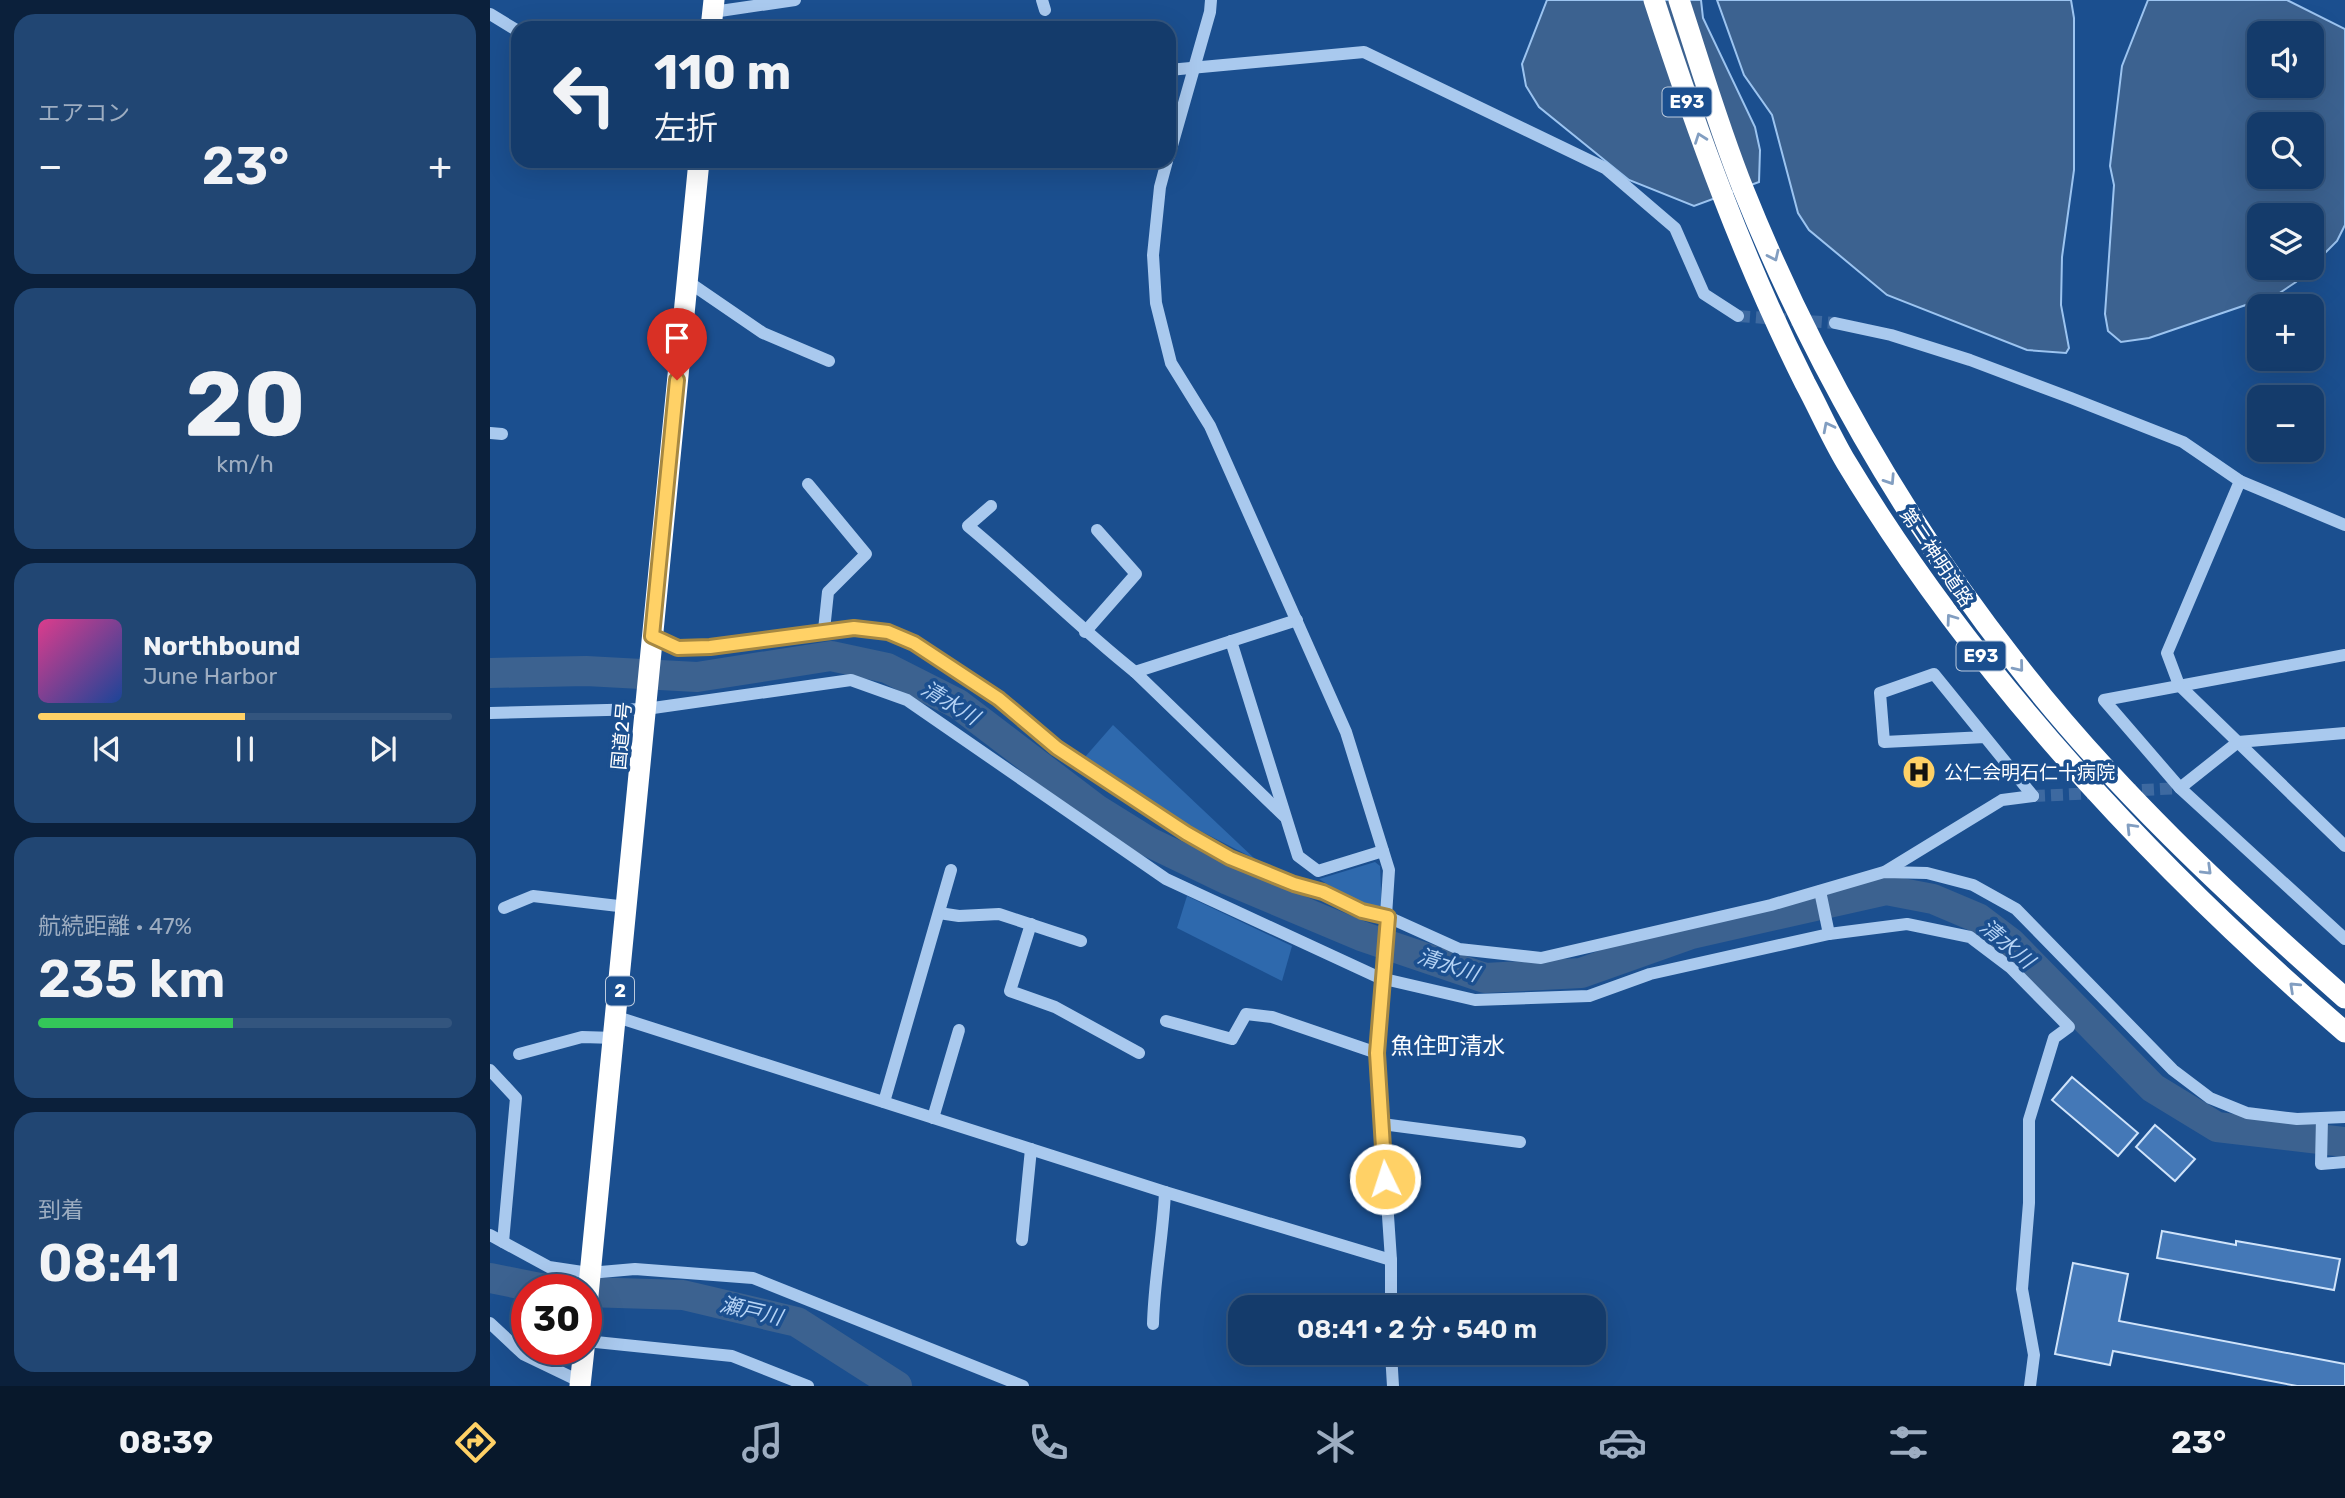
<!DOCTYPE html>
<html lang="ja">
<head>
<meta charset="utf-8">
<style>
	body { margin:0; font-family:Rubik,"Noto Sans JP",sans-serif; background:#214673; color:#f1f3f6; height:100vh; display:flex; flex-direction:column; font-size:26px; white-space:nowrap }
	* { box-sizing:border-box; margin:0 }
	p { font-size:23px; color:#9dadc1 }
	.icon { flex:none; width:38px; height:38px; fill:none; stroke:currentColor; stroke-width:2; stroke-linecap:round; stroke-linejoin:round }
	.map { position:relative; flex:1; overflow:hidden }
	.side { display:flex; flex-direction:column; gap:14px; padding:14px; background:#0b203b; width:490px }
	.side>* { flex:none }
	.hud { position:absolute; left:21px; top:21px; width:665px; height:147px; border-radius:21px; box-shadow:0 7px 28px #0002,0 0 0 2px #33557e; background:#143b6b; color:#f1f3f6; overflow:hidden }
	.tools { position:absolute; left:1757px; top:21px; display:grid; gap:14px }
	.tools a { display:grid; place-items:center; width:77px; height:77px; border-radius:14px; background:#143b6b; box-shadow:0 7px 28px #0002,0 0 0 2px #33557e; font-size:35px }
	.speed { position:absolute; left:21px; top:1274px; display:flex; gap:14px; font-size:35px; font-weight:700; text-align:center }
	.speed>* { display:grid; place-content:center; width:91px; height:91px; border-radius:50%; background:#143b6b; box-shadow:0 7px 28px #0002,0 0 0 2px #33557e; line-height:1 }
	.speed .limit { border:10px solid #d22; background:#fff; color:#111 }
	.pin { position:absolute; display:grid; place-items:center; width:60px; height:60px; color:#fff; margin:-72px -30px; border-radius:50% 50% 50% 0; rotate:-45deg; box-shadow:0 0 7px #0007 }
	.pin .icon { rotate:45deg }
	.me { position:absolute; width:77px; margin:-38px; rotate:356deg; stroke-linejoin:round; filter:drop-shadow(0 0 5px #0008) }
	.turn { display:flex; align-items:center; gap:24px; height:147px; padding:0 28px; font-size:32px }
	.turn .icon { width:91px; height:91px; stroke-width:2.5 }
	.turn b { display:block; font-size:49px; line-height:60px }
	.big { font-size:52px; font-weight:600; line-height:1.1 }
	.side .card { flex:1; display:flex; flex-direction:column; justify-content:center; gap:10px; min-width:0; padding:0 24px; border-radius:21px; background:#214673 }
	.side .dial { align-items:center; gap:0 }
	.dial b { font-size:91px; line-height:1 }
	.song { display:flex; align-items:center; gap:21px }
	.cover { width:84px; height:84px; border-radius:10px; background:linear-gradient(135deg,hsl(330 70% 55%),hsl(220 70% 35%)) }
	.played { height:7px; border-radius:4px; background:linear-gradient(90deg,#ffd166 50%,#33557e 50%) }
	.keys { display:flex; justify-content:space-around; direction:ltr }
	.heat { display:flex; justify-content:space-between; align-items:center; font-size:38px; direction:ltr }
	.charge { height:10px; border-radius:5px; background:linear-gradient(90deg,#34c759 47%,#33557e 0) }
	.trip { position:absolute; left:738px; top:1295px; width:378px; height:70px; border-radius:21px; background:#143b6b; box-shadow:0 7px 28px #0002,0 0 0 2px #33557e; font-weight:600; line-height:70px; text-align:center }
	.tab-bar { display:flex; height:112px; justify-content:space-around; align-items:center; background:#08182b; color:#9dadc1 }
	.tab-bar .icon { width:49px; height:49px }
	.tab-bar .selected { color:#ffd166 }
	.tab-bar b { font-size:32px; color:#f1f3f6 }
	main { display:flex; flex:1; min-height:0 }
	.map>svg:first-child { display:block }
	.green { fill:#2e69ad }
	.water { fill:#3c6290; stroke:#9cc4f0; stroke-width:2; fill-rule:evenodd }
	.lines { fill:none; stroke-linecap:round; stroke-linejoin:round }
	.river { stroke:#3c6290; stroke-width:30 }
	.building { fill:#4478b7; stroke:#cfe3fa; stroke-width:2 }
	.minor-tunnel { stroke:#3d69a0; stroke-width:12; stroke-dasharray:12 6; stroke-linecap:butt }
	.minor { stroke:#a9c9ee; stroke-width:12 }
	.highway { stroke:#fff; stroke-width:21 }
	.oneway { stroke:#829ec1 }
	.route-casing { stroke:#a68842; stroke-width:18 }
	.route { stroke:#ffd166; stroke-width:12 }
	.labels { text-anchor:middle; stroke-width:7; stroke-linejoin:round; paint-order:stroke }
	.shield { fill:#1b4f8f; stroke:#bbcadd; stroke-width:2 }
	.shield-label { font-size:18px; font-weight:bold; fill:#fff }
	.street-label { font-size:19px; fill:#fff; stroke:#1b4f8f }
	.poi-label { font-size:19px; fill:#fff; stroke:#1b4f8f; text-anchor:start }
	.water-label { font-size:21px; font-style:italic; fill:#b5d3f5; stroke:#1b4f8f }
	.quarter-label { font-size:23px; fill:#fff; stroke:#1b4f8f }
</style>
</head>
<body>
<main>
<section class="side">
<div class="card"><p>エアコン</p>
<div class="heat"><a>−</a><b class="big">23°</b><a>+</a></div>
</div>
<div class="card dial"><b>20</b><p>km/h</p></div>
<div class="card">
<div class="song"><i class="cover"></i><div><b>Northbound</b><p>June Harbor</p></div></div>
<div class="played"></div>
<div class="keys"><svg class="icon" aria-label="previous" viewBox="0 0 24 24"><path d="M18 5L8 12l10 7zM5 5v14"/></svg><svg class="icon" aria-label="pause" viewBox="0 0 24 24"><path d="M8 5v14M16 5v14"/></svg><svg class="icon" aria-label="next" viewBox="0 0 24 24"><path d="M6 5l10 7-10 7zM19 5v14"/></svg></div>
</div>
<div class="card"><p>航続距離 · 47%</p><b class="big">235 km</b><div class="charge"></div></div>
<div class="card"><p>到着</p><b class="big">08:41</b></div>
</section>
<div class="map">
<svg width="1855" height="1386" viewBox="0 0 1855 1386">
	<rect width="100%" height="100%" fill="#1b4f8f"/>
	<g class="green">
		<path d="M 623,725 L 765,859 L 689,820 L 595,757 Z"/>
		<path d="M 885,862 L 890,866 L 892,911 L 871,905 L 829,879 Z"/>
		<path d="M 697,896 L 802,946 L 792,981 L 687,928 Z"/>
	</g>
	<g class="water">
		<path d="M 1057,0 L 1211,0 L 1213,18 L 1265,127 L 1270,150 L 1269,182 L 1204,206 L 1139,180 L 1049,107 L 1036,86 L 1032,64 Z"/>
		<path d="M 1227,0 L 1581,0 L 1584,18 L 1584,170 L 1572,257 L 1571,305 L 1579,348 L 1576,353 L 1537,350 L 1397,295 L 1319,230 L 1308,213 L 1282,115 L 1254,75 Z"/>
		<path d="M 1658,0 L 1797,0 L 1855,29 L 1855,225 L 1847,241 L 1822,266 L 1822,215 L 1769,215 L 1769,268 L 1820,268 L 1806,282 L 1788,294 L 1659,338 L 1631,342 L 1618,331 L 1615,314 L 1624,185 L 1620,166 L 1632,66 ZM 1769,33 L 1822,33 L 1822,86 L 1769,86 ZM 1769,124 L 1822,124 L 1822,177 L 1769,177 Z"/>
	</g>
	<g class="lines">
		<g class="river">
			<path d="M 0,673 L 96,671 L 207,677 L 341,656 L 397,668 L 468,704 L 606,809 L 659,842 L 738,880 L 871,936 L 995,978 L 1091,973 L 1201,934 L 1396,890 L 1443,899 L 1488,918 L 1521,943 L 1663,1088 L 1727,1127 L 1855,1142"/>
			<path d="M 0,1278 L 60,1290"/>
			<path d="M 96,1292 L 193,1295 L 307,1322 L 407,1386"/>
		</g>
	</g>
	<g class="building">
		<path d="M 1582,1077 L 1648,1133 L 1628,1156 L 1562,1100 Z"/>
		<path d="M 1665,1125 L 1705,1159 L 1685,1181 L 1646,1147 Z"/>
		<path d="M 1672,1231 L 1746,1245 L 1746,1241 L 1850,1259 L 1844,1290 L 1667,1258 Z"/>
		<path d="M 1583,1263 L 1638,1274 L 1629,1321 L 1855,1364 L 1855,1386 L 1807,1386 L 1623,1351 L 1620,1365 L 1565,1354 Z"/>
	</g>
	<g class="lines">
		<g class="minor-tunnel">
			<path d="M 1248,316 L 1345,323"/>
			<path d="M 1634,791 L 1690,788"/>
			<path d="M 1543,796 L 1609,793"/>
		</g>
		<g class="minor">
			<path d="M 552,0 L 555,10"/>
			<path d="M 223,12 L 305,0"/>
			<path d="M 0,14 L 28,31"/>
			<path d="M 679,70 L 874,52 L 1115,168 L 1185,228 L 1214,294 L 1248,316"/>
			<path d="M 679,156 L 720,12 L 721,0"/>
			<path d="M 677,161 L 670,187 L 663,255 L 666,303 L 681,363 L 720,426 L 856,732 L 899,870 L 887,1053 L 901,1260 L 901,1307"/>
			<path d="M 197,281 L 273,333 L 339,361"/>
			<path d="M 1345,323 L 1401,335 L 1480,360 L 1581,398 L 1693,442 L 1750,481 L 1855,525"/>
			<path d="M 0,433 L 12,434"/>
			<path d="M 1750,481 L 1677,653 L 1689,685 L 1855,846"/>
			<path d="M 318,484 L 376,554 L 338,592 L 334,630"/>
			<path d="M 501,506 L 478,526 C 535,573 587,626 645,672"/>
			<path d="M 595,632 L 646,574 L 607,530"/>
			<path d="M 162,636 L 188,648 L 220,647 L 364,628 L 398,632 L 424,643 L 509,699 L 567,748 L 696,833 L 740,858 L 804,884 L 833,892 L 872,911 L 898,917 L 969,949 L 1051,958 L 1281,905 L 1394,872 L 1437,873 L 1483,885 L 1526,909 L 1683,1070 L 1720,1098 L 1757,1113 L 1807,1119 L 1855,1117"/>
			<path d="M 741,641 L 808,856 L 828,871 L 893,851"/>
			<path d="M 1855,655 L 1614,700 L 1690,788 L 1855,939"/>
			<path d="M 0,713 L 156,709 L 361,680 L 417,700 L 676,879 L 890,978 L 985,1000 L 1099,996 L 1160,974 L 1339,934 L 1417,924 L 1480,937 L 1521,968 L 1579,1027 L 1564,1038 L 1539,1120 L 1539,1203 L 1532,1289 L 1544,1355 L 1540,1386"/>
			<path d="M 1495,737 L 1394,742 L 1390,693 L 1444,674 L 1543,796"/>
			<path d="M 1690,788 L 1748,742 L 1855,733"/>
			<path d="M 794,816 L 645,672 L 807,620"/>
			<path d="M 1396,871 L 1512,800 L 1543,796"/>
			<path d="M 1330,891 L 1339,934"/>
			<path d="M 14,908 L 43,896 L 137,907"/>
			<path d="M 449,913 L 469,916 L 509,914 L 591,941"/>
			<path d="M 541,924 L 520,991 L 565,1007 L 649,1053"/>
			<path d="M 127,1017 L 675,1192 L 901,1260"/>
			<path d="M 676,1021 L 742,1039 L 756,1014 L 782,1017 L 887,1053"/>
			<path d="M 29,1054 L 92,1037 L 125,1038"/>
			<path d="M 0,1070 L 26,1098 L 13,1242"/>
			<path d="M 394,1102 L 461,870"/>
			<path d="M 443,1118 L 469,1030"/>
			<path d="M 1832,1118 L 1831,1164 L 1855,1162"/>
			<path d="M 892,1124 L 1030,1142"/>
			<path d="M 0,1235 L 59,1267 L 99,1273 L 145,1269 L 263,1278 L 533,1386"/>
			<path d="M 532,1240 L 541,1149"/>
			<path d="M 0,1323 L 33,1354 L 91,1382"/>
			<path d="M 663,1324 C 664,1280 673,1237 675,1192"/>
			<path d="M 96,1341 L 242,1356 L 318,1386"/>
			<path d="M 901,1353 L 903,1386"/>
		</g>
		<g class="highway">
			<path d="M 1164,0 C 1207,132 1253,259 1315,383 C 1329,409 1341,437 1356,462 C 1487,679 1664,867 1855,1032"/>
			<path d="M 1189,0 C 1210,64 1229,129 1254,191 C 1321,358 1414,521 1525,662 C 1621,786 1738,895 1855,998"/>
			<path d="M 221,28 L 224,0"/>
			<path d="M 96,1316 L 209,161"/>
			<path d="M 90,1386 L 94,1349"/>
		</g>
	</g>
	<defs><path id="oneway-chevron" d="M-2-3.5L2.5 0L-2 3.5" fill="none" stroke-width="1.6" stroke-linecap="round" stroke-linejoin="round" transform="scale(1.75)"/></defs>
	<g class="oneway">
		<use href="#oneway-chevron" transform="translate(1210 138) rotate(-110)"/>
		<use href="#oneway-chevron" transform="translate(1284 256) rotate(65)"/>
		<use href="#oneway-chevron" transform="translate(1338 427) rotate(-117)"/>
		<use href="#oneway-chevron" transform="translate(1400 480) rotate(57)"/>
		<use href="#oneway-chevron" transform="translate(1461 619) rotate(-126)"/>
		<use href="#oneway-chevron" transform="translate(1529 667) rotate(51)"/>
		<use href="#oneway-chevron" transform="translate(1641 828) rotate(-134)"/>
		<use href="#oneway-chevron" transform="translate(1717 870) rotate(44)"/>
		<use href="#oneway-chevron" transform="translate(1804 987) rotate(-137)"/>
	</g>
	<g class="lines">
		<defs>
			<path id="route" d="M 187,380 L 162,636 L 188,648 L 220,647 L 364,628 L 398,632 L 424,643 L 509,699 L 567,748 L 696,833 L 740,858 L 804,884 L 833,892 L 872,911 L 898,917 L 887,1053 L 895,1179"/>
		</defs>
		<use href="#route" class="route-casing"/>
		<use href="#route" class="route"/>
	</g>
	<defs>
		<symbol id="hospital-disc" viewBox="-11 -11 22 22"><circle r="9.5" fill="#ffd166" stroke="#1b4f8f"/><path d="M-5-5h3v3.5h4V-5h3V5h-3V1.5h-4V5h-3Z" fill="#111"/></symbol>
	</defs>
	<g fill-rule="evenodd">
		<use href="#hospital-disc" x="1410" y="753" width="38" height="38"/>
	</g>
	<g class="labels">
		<g class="shield">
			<rect x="1172.5" y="87.5" width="49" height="29" rx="5"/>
			<rect x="1466.5" y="641.5" width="49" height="29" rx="5"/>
			<rect x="116" y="976.5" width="28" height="29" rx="5"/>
		</g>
		<g class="shield-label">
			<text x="1197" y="108">E93</text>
			<text x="1491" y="662">E93</text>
			<text x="130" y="997">2</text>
		</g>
		<g class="street-label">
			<text transform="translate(1447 557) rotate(56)" y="7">第二神明道路</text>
			<text transform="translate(131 736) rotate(-85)" y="7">国道2号</text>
		</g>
		<g class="poi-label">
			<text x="1454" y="779">公仁会明石仁十病院</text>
		</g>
		<g class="water-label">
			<text transform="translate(460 703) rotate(31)" y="7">清水川</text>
			<text transform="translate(1517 944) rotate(40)" y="7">清水川</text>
			<text transform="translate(958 965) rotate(18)" y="7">清水川</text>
			<text transform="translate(261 1311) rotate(13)" y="7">瀬戸川</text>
		</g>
		<g class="quarter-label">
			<text x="958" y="1054">魚住町清水</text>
		</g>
	</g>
</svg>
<div class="tools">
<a><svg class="icon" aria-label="sound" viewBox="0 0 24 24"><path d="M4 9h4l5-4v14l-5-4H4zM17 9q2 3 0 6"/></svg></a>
<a><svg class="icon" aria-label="search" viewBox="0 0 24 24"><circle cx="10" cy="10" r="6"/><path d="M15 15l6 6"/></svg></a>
<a><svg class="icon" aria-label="layers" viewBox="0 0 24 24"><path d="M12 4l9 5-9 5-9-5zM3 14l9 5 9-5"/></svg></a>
<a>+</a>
<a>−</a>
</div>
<div class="speed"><div class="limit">30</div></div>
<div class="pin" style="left:187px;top:380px;background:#d93025"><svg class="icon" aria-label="arrive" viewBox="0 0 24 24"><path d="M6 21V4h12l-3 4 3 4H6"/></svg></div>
<svg class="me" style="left:895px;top:1179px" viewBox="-20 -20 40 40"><circle r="17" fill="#ffd166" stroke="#fff" stroke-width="3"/><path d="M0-11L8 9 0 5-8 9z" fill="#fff"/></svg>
<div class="trip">08:41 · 2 分 · 540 m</div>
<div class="hud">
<div class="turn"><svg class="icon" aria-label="left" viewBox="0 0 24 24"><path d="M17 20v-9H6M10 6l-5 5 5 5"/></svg><div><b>110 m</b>左折</div></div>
</div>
</div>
</main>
<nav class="tab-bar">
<b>08:39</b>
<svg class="icon selected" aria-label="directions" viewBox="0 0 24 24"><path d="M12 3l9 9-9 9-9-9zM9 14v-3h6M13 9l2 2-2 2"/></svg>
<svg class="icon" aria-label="music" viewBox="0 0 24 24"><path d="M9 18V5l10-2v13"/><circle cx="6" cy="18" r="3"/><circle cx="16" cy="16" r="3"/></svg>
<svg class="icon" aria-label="phone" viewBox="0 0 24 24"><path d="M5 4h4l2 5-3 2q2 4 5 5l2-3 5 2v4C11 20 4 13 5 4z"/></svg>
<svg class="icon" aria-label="climate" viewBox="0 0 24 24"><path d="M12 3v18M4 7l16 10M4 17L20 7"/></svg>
<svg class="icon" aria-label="car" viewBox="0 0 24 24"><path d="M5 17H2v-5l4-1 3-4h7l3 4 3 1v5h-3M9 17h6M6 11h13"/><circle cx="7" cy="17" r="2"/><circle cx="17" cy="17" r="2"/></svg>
<svg class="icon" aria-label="filters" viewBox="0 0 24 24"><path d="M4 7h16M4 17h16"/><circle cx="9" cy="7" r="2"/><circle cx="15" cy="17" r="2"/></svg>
<b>23°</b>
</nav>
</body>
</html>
